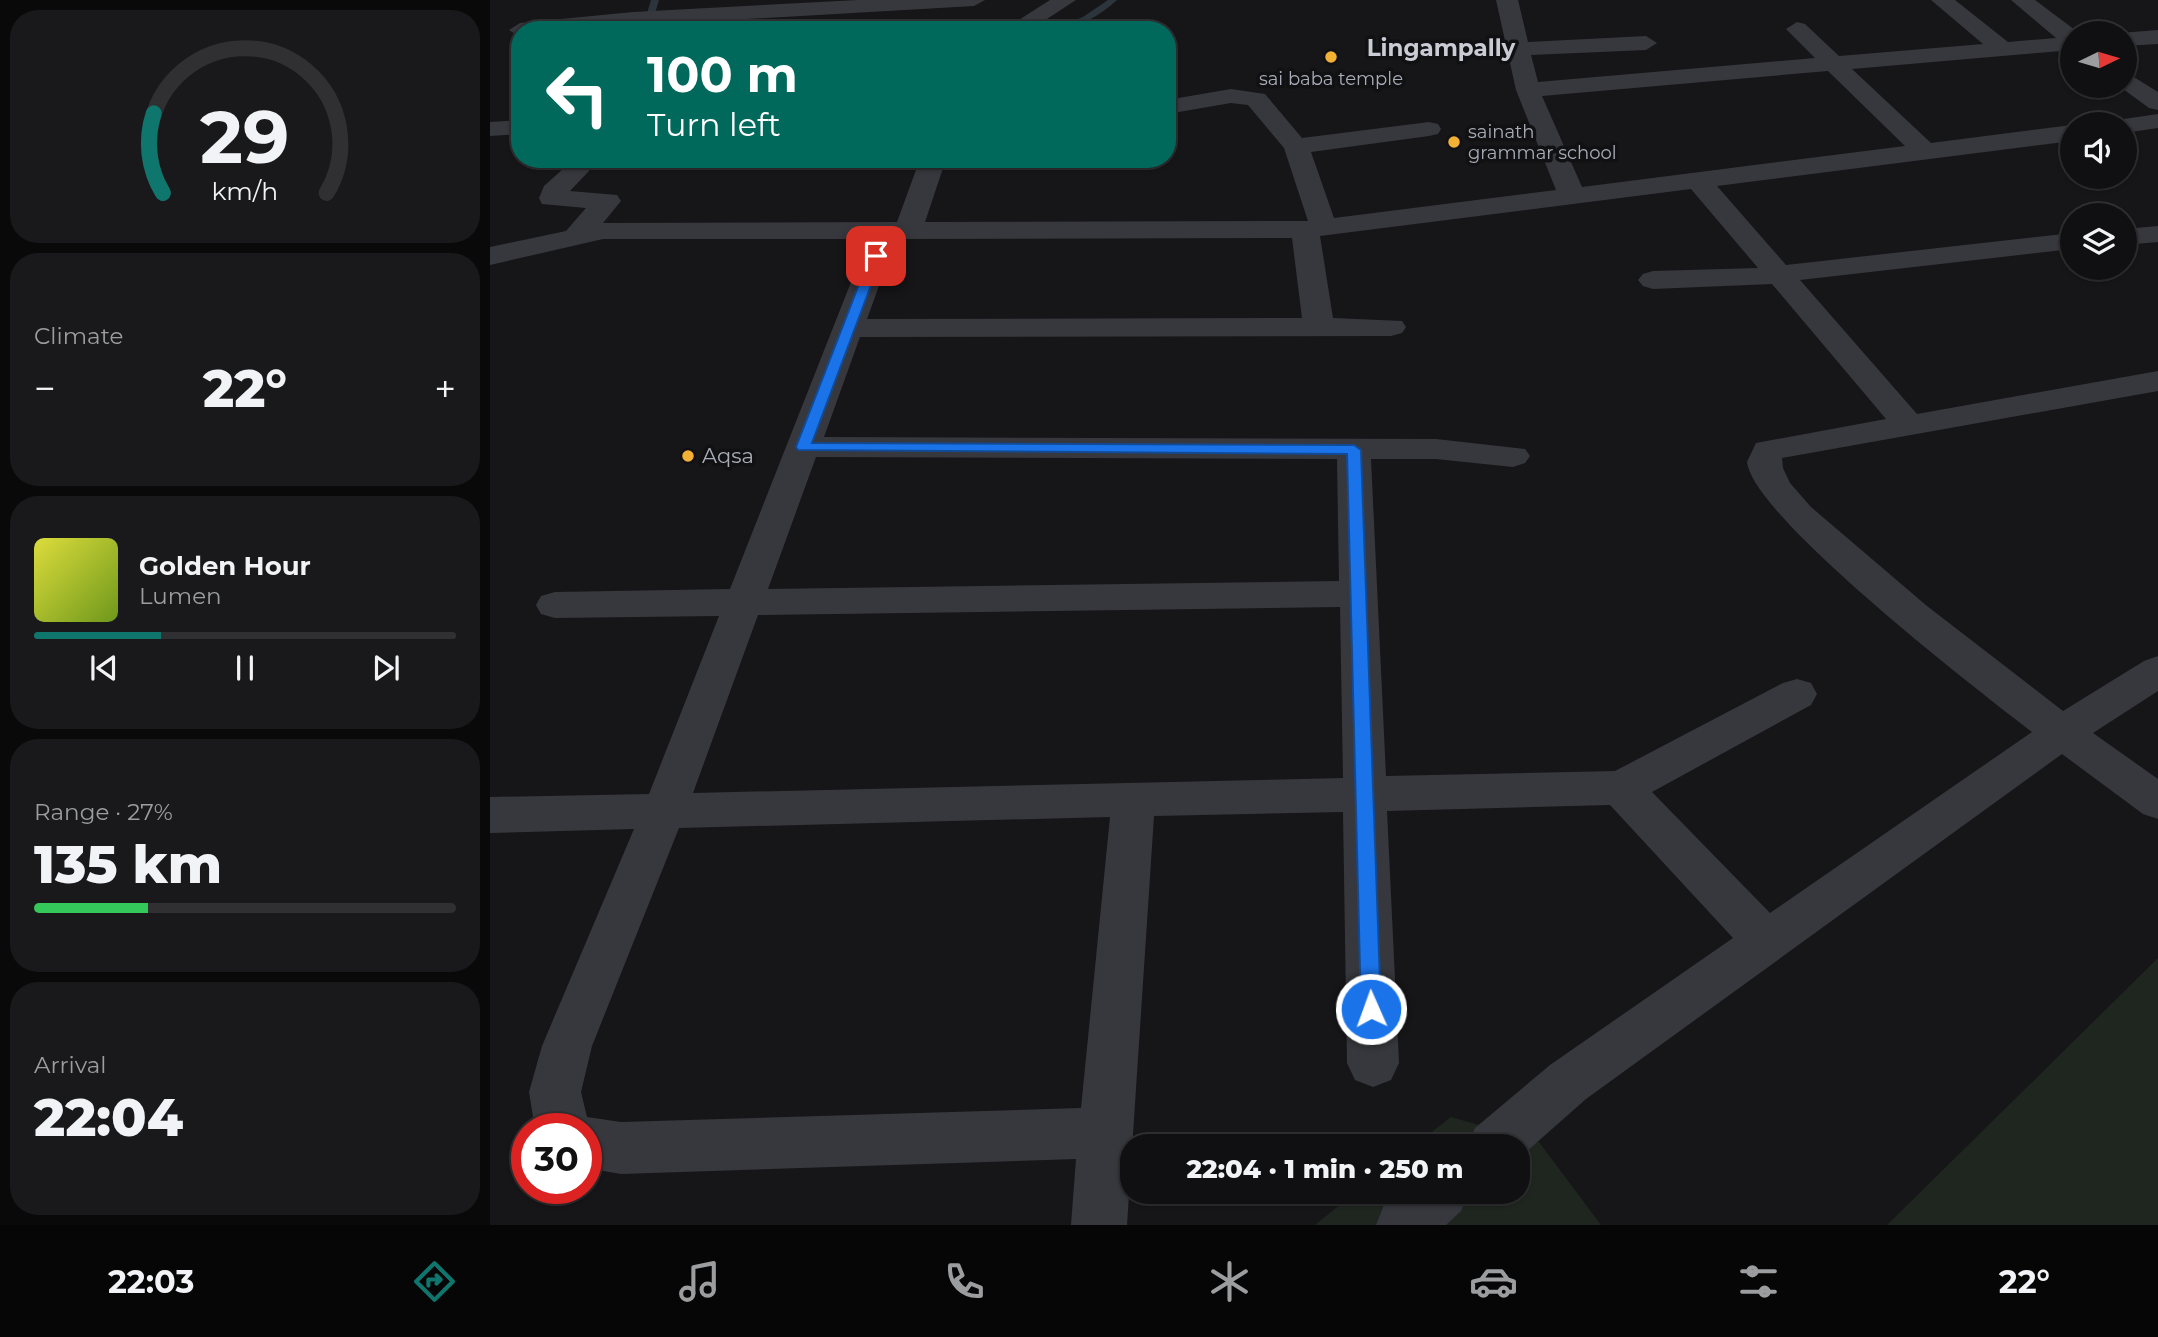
<!DOCTYPE html>
<html lang="en">
<head>
<meta charset="utf-8">
<style>
	body { margin:0; font-family:Montserrat,sans-serif; background:#19191b; color:#f1f3f6; height:100vh; display:flex; flex-direction:column; font-size:26px; white-space:nowrap }
	* { box-sizing:border-box; margin:0 }
	p { font-size:23px; color:#9c9d9f }
	.icon { flex:none; width:38px; height:38px; fill:none; stroke:currentColor; stroke-width:2; stroke-linecap:round; stroke-linejoin:round }
	.map { position:relative; flex:1; overflow:hidden }
	.details { display:flex; flex-direction:column; gap:10px; padding:10px; background:#09090a; width:490px }
	.details>* { flex:none }
	.top-card { position:absolute; left:21px; top:21px; width:665px; height:147px; border-radius:28px; box-shadow:0 2px 5px #0004,0 0 0 2px #303032; background:#00695c; color:#fff; overflow:hidden }
	.needle { width:46px; rotate:85deg }
	.buttons { position:absolute; left:1570px; top:21px; display:grid; gap:14px }
	.buttons a { display:grid; place-items:center; width:77px; height:77px; border-radius:50%; background:#101012; box-shadow:0 2px 5px #0004,0 0 0 2px #303032; font-size:35px }
	.speed { position:absolute; left:21px; top:1113px; display:flex; gap:14px; font-size:35px; font-weight:700; text-align:center }
	.speed>* { display:grid; place-content:center; width:91px; height:91px; border-radius:50%; background:#101012; box-shadow:0 2px 5px #0004,0 0 0 2px #303032; line-height:1 }
	.speed .limit { border:10px solid #d22; background:#fff; color:#111 }
	.pin { position:absolute; display:grid; place-items:center; width:60px; height:60px; color:#fff; margin:-30px; border-radius:14px; box-shadow:0 4px 10px #0006 }
	.me { position:absolute; width:77px; margin:-38px; rotate:358deg; stroke-linejoin:round; filter:drop-shadow(0 0 5px #0008) }
	.turn { display:flex; align-items:center; gap:24px; height:147px; padding:0 21px; font-size:32px }
	.turn .icon { width:91px; height:91px; stroke-width:2.5 }
	.turn b { display:block; font-size:49px; line-height:60px }
	.big { font-size:52px; font-weight:800; line-height:1.1 }
	.details .tile { flex:1; display:flex; flex-direction:column; justify-content:center; gap:10px; min-width:0; padding:0 24px; border-radius:28px; background:#19191b }
	.details .dial { align-items:center; gap:0 }
	.dial svg { height:182px; overflow:visible; fill:none; stroke:#303032; stroke-width:7; stroke-linecap:round; text-anchor:middle }
	.dial text { fill:#f1f3f6; stroke:none }
	.song { display:flex; align-items:center; gap:21px }
	.cover { width:84px; height:84px; border-radius:10px; background:linear-gradient(135deg,hsl(60 70% 55%),hsl(80 70% 35%)) }
	.played { height:7px; border-radius:4px; background:linear-gradient(90deg,#0f766e 30%,#303032 30%) }
	.keys { display:flex; justify-content:space-around; direction:ltr }
	.heat { display:flex; justify-content:space-between; align-items:center; font-size:38px; direction:ltr }
	.charge { height:10px; border-radius:5px; background:linear-gradient(90deg,#34c759 27%,#303032 0) }
	.trip { position:absolute; left:630px; top:1134px; width:410px; height:70px; border-radius:28px; background:#101012; box-shadow:0 2px 5px #0004,0 0 0 2px #303032; font-weight:800; line-height:70px; text-align:center }
	.dock { display:flex; height:112px; justify-content:space-around; align-items:center; background:#060607; color:#9c9d9f }
	.dock .icon { width:49px; height:49px }
	.dock .current { color:#0f766e }
	.dock b { font-size:32px; color:#f1f3f6 }
	main { display:flex; flex:1; min-height:0 }
	.map>svg:first-child { display:block }
	.green { fill:#1e261f }
	.lines { fill:none; stroke-linecap:round; stroke-linejoin:round }
	.stream { fill:#2c353c; fill-rule:evenodd }
	.minor { fill:#37383d; fill-rule:evenodd }
	.route { fill:#1a73e8; stroke:#114b97; stroke-width:2 }
	.poi-dot { fill:#f2b134; stroke:#111113; stroke-width:2.5 }
	.labels { text-anchor:middle; stroke-width:7; stroke-linejoin:round; paint-order:stroke }
	.far-poi-label { font-size:18px; fill:#a8adb8; stroke:#111113 }
	.poi-label { font-size:21px; fill:#a8adb8; stroke:#111113; text-anchor:start }
	.far-district-label { font-size:23px; font-weight:bold; fill:#c9ccd4; stroke:#111113 }
</style>
</head>
<body>
<main>
<section class="details">
<div class="tile dial"><svg viewBox="0 0 100 80">
<path d="M14 69A42 42 0 1 1 86 69"/>
<path d="M14 69A42 42 0 0 1 10 34" stroke="#0f766e"/>
<text x="50" y="56" font-size="32" font-weight="700">29</text>
<text x="50" y="72" font-size="11">km/h</text>
</svg></div>
<div class="tile"><p>Climate</p>
<div class="heat"><a>−</a><b class="big">22°</b><a>+</a></div>
</div>
<div class="tile">
<div class="song"><i class="cover"></i><div><b>Golden Hour</b><p>Lumen</p></div></div>
<div class="played"></div>
<div class="keys"><svg class="icon" aria-label="previous" viewBox="0 0 24 24"><path d="M18 5L8 12l10 7zM5 5v14"/></svg><svg class="icon" aria-label="pause" viewBox="0 0 24 24"><path d="M8 5v14M16 5v14"/></svg><svg class="icon" aria-label="next" viewBox="0 0 24 24"><path d="M6 5l10 7-10 7zM19 5v14"/></svg></div>
</div>
<div class="tile"><p>Range · 27%</p><b class="big">135 km</b><div class="charge"></div></div>
<div class="tile"><p>Arrival</p><b class="big">22:04</b></div>
</section>
<div class="map">
<svg width="1668" height="1225" viewBox="0 0 1668 1225">
	<rect width="100%" height="100%" fill="#161618"/>
	<g class="green">
		<path d="M 1668,958 L 1668,1225 L 1397,1225 Z"/>
		<path d="M 961,1117 L 1049,1142 L 1111,1225 L 825,1225 L 866,1192 L 1027,1192 L 1027,1146 L 924,1146 Z"/>
	</g>
	<g class="lines">
		<g class="stream">
			<path d="M 161,0 L 169,0 L 160,30 L 152,30 Z"/>
			<path d="M 618,0 L 627,0 C 609,16 587,30 562,30 L 593,17 Z"/>
		</g>
		<g class="minor">
			<path d="M 368,0 L 495,0 L 484,6 L 153,25 L 152,30 L 130,30 L 131,27 L 30,30 L 30,37 L 19,30 L 30,23 L 143,12 Z"/>
			<path d="M 560,0 L 586,0 L 540,30 L 513,30 Z"/>
			<path d="M 1006,0 L 1028,0 L 1038,42 L 1156,36 L 1167,43 L 1156,50 L 1041,55 L 1048,82 L 1325,58 L 1296,29 L 1307,22 L 1315,24 L 1349,56 L 1493,44 L 1441,0 L 1465,0 L 1518,42 L 1566,38 L 1521,0 L 1545,0 L 1589,33 L 1582,33 L 1582,50 L 1362,69 L 1441,143 L 1582,125 L 1582,141 L 1227,186 L 1296,265 L 1582,233 L 1582,249 L 1310,280 L 1427,414 L 1668,371 L 1668,391 L 1292,458 L 1293,468 L 1300,483 L 1321,507 L 1437,606 L 1573,711 L 1654,661 L 1668,656 L 1668,691 L 1603,733 L 1668,779 L 1668,819 L 1653,814 L 1572,754 L 1096,1099 L 1027,1160 L 1027,1146 L 977,1146 L 985,1128 L 1060,1065 L 1243,938 L 1120,805 L 897,811 L 909,1063 L 901,1080 L 883,1087 L 865,1080 L 857,1063 L 853,812 L 664,816 L 637,1225 L 581,1225 L 586,1159 L 131,1174 L 96,1168 L 96,1129 L 45,1129 L 39,1092 L 52,1046 L 144,829 L 0,833 L 0,797 L 159,794 L 229,616 L 65,618 L 51,614 L 46,605 L 51,596 L 65,592 L 240,589 L 378,239 L 113,239 L 0,265 L 0,247 L 76,231 L 96,208 L 52,204 L 49,198 L 54,186 L 73,169 L 74,159 L 100,159 L 99,171 L 80,191 L 127,195 L 131,201 L 113,223 L 407,222 L 430,159 L 456,159 L 435,222 L 818,221 L 794,148 L 758,105 L 741,103 L 677,114 L 677,100 L 741,89 L 775,94 L 812,138 L 939,122 L 948,124 L 951,129 L 948,134 L 939,136 L 821,152 L 844,218 L 1066,190 L 1026,90 ZM 1338,71 L 1415,146 L 1092,187 L 1052,96 ZM 1201,189 L 1268,268 L 1163,271 L 1153,274 L 1148,280 L 1153,286 L 1163,289 L 1282,284 L 1396,419 L 1266,443 L 1257,462 C 1263,517 1490,692 1542,732 L 1280,913 L 1162,792 L 1321,705 L 1327,694 L 1321,683 L 1307,679 L 1293,683 L 1125,771 L 896,776 L 881,459 L 946,459 L 1023,467 L 1035,463 L 1040,456 L 1035,449 L 946,439 L 334,437 L 370,337 L 901,336 L 912,333 L 916,327 L 912,321 L 843,318 L 830,236 ZM 802,238 L 812,318 L 377,319 L 406,239 ZM 326,457 L 847,459 L 849,581 L 278,589 ZM 850,607 L 853,778 L 203,793 L 268,615 ZM 620,817 L 591,1108 L 131,1122 L 97,1117 L 91,1092 L 102,1046 L 189,828 Z"/>
			<path d="M 1668,30 L 1668,44 L 1634,46 L 1634,33 L 1630,33 Z"/>
			<path d="M 1634,71 L 1668,92 L 1668,110 L 1659,108 L 1629,86 L 1634,86 Z"/>
			<path d="M 1668,114 L 1668,128 L 1634,133 L 1634,124 L 1623,124 L 1634,119 Z"/>
			<path d="M 30,120 L 30,134 L 0,136 L 0,122 Z"/>
			<path d="M 1668,226 L 1668,242 L 1634,245 L 1634,229 Z"/>
			<path d="M 910,1192 L 979,1192 L 971,1211 L 956,1225 L 886,1225 L 894,1205 Z"/>
		</g>
	</g>
	<path class="route" d="M 386,252 L 392,256 L 322,443 L 864,445 L 871,450 L 891,1009 L 888,1016 L 881,1018 L 874,1016 L 871,1009 L 857,454 L 308,450 L 306,447 L 380,256 Z"/>
	<g class="poi-dot">
		<circle cx="841" cy="57" r="7"/>
		<circle cx="964" cy="142" r="7"/>
		<circle cx="198" cy="456" r="7"/>
	</g>
	<g class="labels">
		<g class="far-poi-label">
			<text x="841" y="85">sai baba temple</text>
			<text x="978" y="138" text-anchor="start">sainath<tspan x="978" dy="21">grammar school</tspan></text>
		</g>
		<g class="poi-label">
			<text x="212" y="463">Aqsa</text>
		</g>
		<g class="far-district-label">
			<text x="951" y="56">Lingampally</text>
		</g>
	</g>
</svg>
<div class="buttons">
<a><svg class="needle" viewBox="-14 -14 28 28"><path d="M0-13l5 13h-10z" fill="#e53935"/><path d="M0 13l5-13h-10z" fill="#9c9d9f"/></svg></a>
<a><svg class="icon" aria-label="sound" viewBox="0 0 24 24"><path d="M4 9h4l5-4v14l-5-4H4zM17 9q2 3 0 6"/></svg></a>
<a><svg class="icon" aria-label="layers" viewBox="0 0 24 24"><path d="M12 4l9 5-9 5-9-5zM3 14l9 5 9-5"/></svg></a>
</div>
<div class="speed"><div class="limit">30</div></div>
<div class="pin" style="left:386px;top:256px;background:#d93025"><svg class="icon" aria-label="arrive" viewBox="0 0 24 24"><path d="M6 21V4h12l-3 4 3 4H6"/></svg></div>
<svg class="me" style="left:881px;top:1009px" viewBox="-20 -20 40 40"><circle r="17" fill="#1a73e8" stroke="#fff" stroke-width="3"/><path d="M0-11L8 9 0 5-8 9z" fill="#fff"/></svg>
<div class="trip">22:04 · 1 min · 250 m</div>
<div class="top-card">
<div class="turn"><svg class="icon" aria-label="left" viewBox="0 0 24 24"><path d="M17 20v-9H6M10 6l-5 5 5 5"/></svg><div><b>100 m</b>Turn left</div></div>
</div>
</div>
</main>
<nav class="dock">
<b>22:03</b>
<svg class="icon current" aria-label="directions" viewBox="0 0 24 24"><path d="M12 3l9 9-9 9-9-9zM9 14v-3h6M13 9l2 2-2 2"/></svg>
<svg class="icon" aria-label="music" viewBox="0 0 24 24"><path d="M9 18V5l10-2v13"/><circle cx="6" cy="18" r="3"/><circle cx="16" cy="16" r="3"/></svg>
<svg class="icon" aria-label="phone" viewBox="0 0 24 24"><path d="M5 4h4l2 5-3 2q2 4 5 5l2-3 5 2v4C11 20 4 13 5 4z"/></svg>
<svg class="icon" aria-label="climate" viewBox="0 0 24 24"><path d="M12 3v18M4 7l16 10M4 17L20 7"/></svg>
<svg class="icon" aria-label="car" viewBox="0 0 24 24"><path d="M5 17H2v-5l4-1 3-4h7l3 4 3 1v5h-3M9 17h6M6 11h13"/><circle cx="7" cy="17" r="2"/><circle cx="17" cy="17" r="2"/></svg>
<svg class="icon" aria-label="filters" viewBox="0 0 24 24"><path d="M4 7h16M4 17h16"/><circle cx="9" cy="7" r="2"/><circle cx="15" cy="17" r="2"/></svg>
<b>22°</b>
</nav>
</body>
</html>
